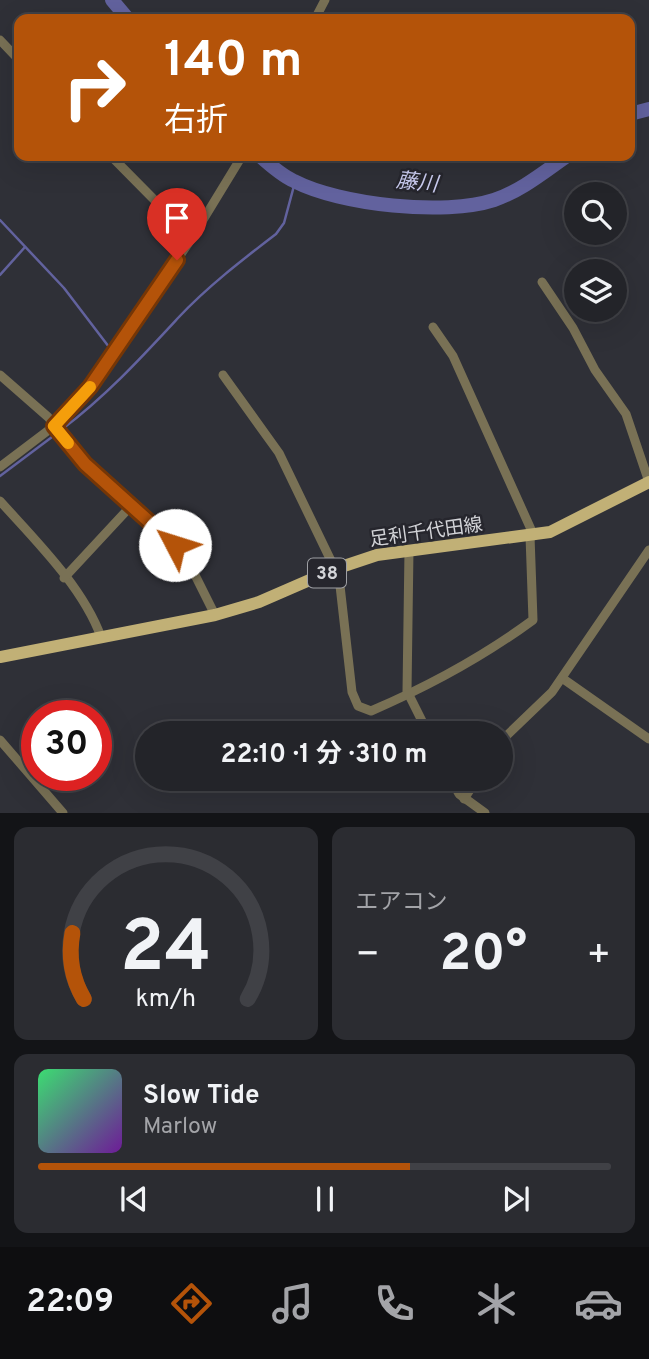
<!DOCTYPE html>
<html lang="ja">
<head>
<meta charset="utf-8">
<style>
	body { margin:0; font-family:Overpass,"Noto Sans JP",sans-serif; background:#2b2c31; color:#f1f3f6; height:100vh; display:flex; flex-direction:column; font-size:26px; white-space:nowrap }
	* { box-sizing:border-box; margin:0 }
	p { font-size:23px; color:#a3a4a8 }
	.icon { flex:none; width:38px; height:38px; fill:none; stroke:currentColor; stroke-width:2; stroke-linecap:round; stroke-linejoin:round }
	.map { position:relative; height:813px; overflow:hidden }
	.drawer { display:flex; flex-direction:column; gap:14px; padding:14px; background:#131417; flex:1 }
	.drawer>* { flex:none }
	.banner { position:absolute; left:14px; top:14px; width:621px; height:147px; border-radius:14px; box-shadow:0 7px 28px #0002,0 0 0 2px #404146; background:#b45309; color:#fff; overflow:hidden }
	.buttons { position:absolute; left:564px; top:182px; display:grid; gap:14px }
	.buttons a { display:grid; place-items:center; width:63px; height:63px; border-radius:50%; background:#232429; box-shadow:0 7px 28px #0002,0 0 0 2px #404146; font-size:35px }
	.speed { position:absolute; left:21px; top:700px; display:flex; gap:14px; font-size:35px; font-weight:700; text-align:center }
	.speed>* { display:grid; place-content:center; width:91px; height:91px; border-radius:50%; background:#232429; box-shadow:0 7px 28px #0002,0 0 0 2px #404146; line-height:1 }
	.speed .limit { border:10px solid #d22; background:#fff; color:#111 }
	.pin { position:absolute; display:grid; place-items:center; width:60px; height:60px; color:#fff; margin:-72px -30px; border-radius:50% 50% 50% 0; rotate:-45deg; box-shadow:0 0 7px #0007 }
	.pin .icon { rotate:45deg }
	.me { position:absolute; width:77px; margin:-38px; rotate:310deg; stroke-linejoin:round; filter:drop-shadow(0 0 5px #0008) }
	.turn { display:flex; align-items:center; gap:24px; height:147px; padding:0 35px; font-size:32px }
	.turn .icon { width:91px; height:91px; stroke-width:2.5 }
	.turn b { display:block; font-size:49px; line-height:60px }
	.big { font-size:52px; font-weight:700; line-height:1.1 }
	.drawer .card { flex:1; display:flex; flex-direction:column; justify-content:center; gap:10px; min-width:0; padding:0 24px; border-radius:14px; background:#2b2c31 }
	.drawer .dial { align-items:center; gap:0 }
	.dial svg { height:182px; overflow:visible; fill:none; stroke:#404146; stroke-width:7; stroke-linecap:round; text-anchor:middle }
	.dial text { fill:#f1f3f6; stroke:none }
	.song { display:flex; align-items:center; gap:21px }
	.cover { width:84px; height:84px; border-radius:10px; background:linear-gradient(135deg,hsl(140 70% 55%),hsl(280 70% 35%)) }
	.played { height:7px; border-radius:4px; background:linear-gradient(90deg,#b45309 65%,#404146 65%) }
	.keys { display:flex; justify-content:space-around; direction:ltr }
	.heat { display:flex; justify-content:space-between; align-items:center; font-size:38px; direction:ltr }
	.drawer .tiles { flex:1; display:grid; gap:14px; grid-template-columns:1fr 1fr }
	.card:last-child { grid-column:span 2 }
	.trip { position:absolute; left:135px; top:721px; width:378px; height:70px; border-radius:35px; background:#232429; box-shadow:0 7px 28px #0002,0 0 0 2px #404146; font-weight:700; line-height:70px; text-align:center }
	.menu { display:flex; height:112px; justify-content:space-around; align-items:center; background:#0e0e10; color:#a3a4a8 }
	.menu .icon { width:49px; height:49px }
	.menu .selected { color:#b45309 }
	.menu b { font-size:32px; color:#f1f3f6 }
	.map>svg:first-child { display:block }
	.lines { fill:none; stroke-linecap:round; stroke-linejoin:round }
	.stream { stroke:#62629e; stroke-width:2.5 }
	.river { stroke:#62629e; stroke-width:14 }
	.minor { stroke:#797155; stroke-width:9 }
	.major { stroke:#c1b076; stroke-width:12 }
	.route-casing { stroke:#753606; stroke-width:18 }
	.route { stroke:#b45309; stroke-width:12 }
	.slow { stroke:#f59e0b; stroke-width:12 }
	.labels { text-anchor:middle; stroke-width:5; stroke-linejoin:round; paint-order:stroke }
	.shield { fill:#26262d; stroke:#9fa0a5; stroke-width:2 }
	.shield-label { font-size:18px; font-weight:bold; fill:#d3d4d8 }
	.street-label { font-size:19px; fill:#d3d4d8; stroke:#26262d }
	.water-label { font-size:21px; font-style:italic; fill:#caccf0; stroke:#26262d }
</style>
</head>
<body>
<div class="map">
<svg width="649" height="813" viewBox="0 0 649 813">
	<rect width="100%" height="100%" fill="#2f3037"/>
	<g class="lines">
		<g class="stream">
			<path d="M 0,220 L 64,288 L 109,347"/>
			<path d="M 0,275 L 25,247"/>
			<path d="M 61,430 C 106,396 140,359 178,318 C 207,287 242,260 276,234 L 284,223 L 295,182"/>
			<path d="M 0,476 L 56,434"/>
		</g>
		<g class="river">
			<path d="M 112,0 L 128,19"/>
			<path d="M 630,114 L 649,109"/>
			<path d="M 260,156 C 270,165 281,175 294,181 C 340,205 445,216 494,200 C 521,191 544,172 567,156"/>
		</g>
		<g class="minor">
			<path d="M 315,19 L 325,0"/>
			<path d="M 0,40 L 19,60"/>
			<path d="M 111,156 L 192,238"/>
			<path d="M 542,282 L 573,328 L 595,370 L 626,414 L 649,482"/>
			<path d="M 433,327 L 453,356 L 534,536"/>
			<path d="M 0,375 L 48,417 L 85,464 L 175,546 L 192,569 L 215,615"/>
			<path d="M 223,375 L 279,453 L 335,569"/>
			<path d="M 0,467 L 54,426 L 90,387 L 192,238 L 242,156"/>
			<path d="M 0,501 C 35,540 83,587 101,637"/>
			<path d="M 409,550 L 407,691 L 428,733"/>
			<path d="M 338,568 L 352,692 L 358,706 L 371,711 C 427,687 484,656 533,620 L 530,536"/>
			<path d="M 64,578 L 130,507"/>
			<path d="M 562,678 L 649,739"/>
			<path d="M 0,740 L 63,813"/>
			<path d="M 500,742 L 552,692 L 649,550"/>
			<path d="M 451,779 L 459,794 L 485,813"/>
			<path d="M 464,799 L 477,779"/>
		</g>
		<path class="major" d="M 0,657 L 215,615 L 259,602 L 335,569 L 377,555 L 550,532 L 649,482"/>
	</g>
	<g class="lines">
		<defs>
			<path id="route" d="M 175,545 L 85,464 L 54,426 L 90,387 L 177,260"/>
		</defs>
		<use href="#route" class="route-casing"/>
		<use href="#route" class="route"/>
		<path class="slow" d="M 68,443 L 54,426 L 90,387"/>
	</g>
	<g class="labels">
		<rect class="shield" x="308" y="558.5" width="38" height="29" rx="5"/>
		<g class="shield-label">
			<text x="327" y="579">38</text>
		</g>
		<g class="street-label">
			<text transform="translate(426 531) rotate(-8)" y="7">足利千代田線</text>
		</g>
		<g class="water-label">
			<text transform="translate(417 182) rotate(6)" y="7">藤川</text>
		</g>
	</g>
</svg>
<div class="buttons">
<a><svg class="icon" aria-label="search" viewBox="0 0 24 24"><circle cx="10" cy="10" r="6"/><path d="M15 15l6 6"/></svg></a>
<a><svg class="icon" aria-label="layers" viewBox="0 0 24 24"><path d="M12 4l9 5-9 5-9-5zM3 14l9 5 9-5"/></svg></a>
</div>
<div class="speed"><div class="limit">30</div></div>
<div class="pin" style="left:177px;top:260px;background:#d93025"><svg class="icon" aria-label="arrive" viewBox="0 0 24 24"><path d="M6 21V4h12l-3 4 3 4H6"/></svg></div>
<svg class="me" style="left:175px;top:545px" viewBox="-20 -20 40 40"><circle r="19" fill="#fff"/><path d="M0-13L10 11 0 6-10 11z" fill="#b45309"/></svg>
<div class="trip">22:10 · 1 分 · 310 m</div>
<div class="banner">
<div class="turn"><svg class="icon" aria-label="right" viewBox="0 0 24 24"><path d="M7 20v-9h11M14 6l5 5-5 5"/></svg><div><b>140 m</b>右折</div></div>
</div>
</div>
<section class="drawer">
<div class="tiles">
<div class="card dial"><svg viewBox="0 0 100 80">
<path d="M14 69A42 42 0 1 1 86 69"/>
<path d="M14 69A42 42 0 0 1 9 40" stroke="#b45309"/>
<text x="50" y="56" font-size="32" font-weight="700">24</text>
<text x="50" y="72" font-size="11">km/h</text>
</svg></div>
<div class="card"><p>エアコン</p>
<div class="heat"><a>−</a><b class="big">20°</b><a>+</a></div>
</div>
<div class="card">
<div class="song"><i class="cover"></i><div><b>Slow Tide</b><p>Marlow</p></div></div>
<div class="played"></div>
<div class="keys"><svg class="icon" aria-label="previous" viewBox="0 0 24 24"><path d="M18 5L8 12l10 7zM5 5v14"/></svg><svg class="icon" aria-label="pause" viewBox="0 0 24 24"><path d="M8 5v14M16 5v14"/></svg><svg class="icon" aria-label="next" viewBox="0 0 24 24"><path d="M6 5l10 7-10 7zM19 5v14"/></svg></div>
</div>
</div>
</section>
<nav class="menu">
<b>22:09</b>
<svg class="icon selected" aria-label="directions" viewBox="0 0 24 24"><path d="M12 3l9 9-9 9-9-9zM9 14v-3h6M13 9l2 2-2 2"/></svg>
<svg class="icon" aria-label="music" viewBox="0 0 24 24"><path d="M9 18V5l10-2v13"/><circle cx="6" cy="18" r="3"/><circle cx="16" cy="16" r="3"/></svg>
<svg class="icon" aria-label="phone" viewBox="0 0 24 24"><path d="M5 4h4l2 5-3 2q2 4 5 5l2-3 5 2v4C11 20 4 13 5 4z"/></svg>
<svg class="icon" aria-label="climate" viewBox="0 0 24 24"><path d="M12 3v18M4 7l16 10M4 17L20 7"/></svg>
<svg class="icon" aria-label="car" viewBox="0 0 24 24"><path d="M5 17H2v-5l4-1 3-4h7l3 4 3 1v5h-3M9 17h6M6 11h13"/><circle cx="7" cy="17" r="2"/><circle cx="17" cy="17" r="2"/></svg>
</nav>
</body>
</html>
